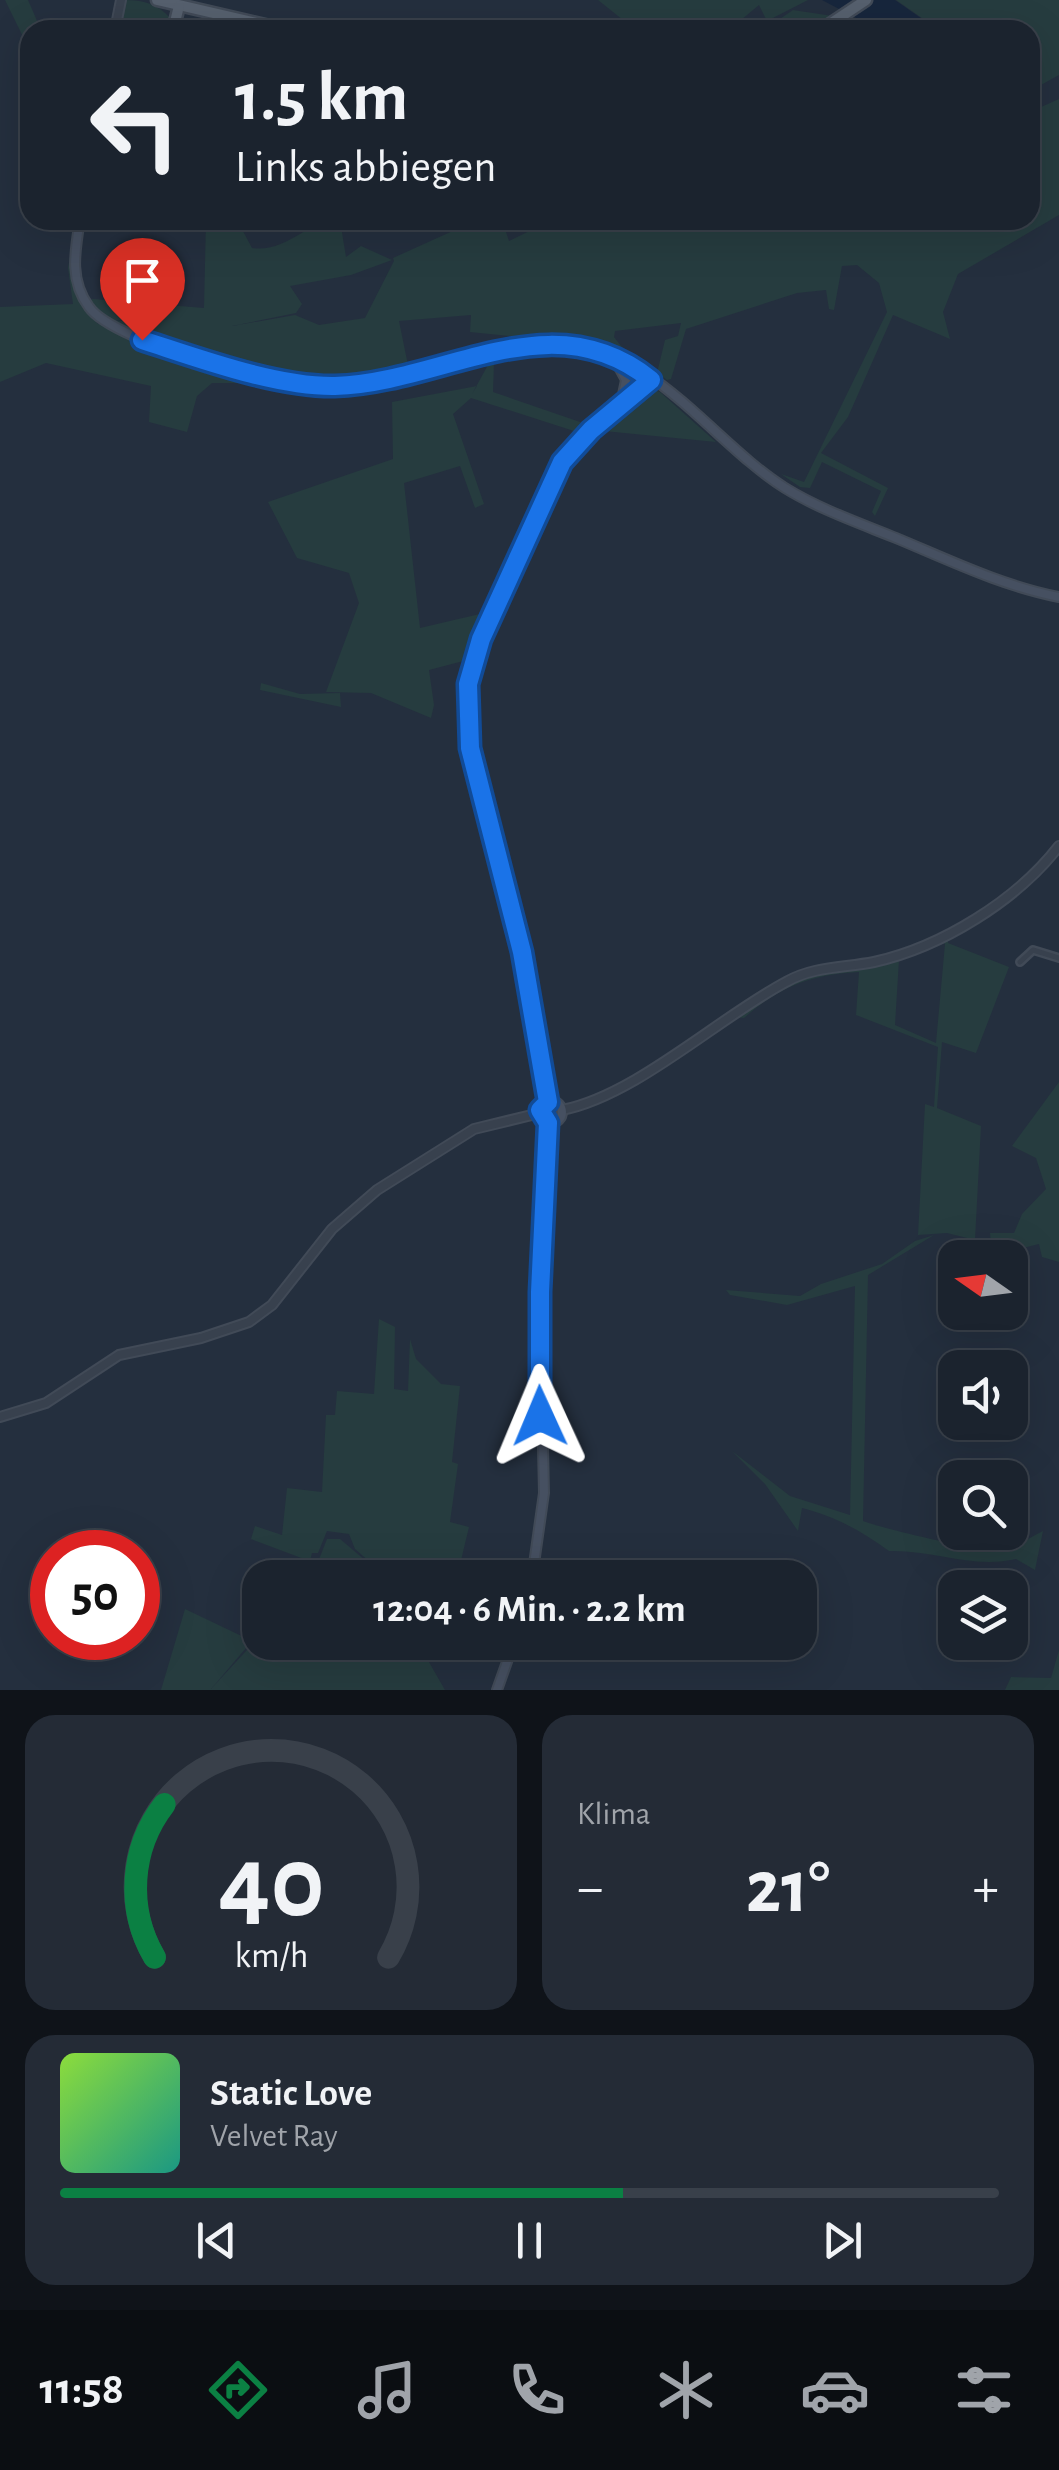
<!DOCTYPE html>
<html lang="de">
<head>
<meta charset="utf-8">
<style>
	body { margin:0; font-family:"Alegreya Sans",sans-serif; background:#242b36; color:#f1f3f6; height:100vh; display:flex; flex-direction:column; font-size:38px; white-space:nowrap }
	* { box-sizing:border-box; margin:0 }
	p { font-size:32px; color:#a0a4aa }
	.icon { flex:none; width:55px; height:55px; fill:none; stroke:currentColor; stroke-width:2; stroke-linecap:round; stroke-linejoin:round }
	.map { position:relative; height:1690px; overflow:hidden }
	.details { display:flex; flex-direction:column; gap:25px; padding:25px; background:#0f1319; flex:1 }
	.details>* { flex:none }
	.guide { position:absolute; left:20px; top:20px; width:1020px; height:210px; border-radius:30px; box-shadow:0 10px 40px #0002,0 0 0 2px #39404a; background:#1b232e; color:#f1f3f6; overflow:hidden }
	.needle { width:65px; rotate:284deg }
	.buttons { position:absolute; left:938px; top:1240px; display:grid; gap:20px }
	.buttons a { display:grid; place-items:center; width:90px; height:90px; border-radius:20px; background:#1b232e; box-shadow:0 10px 40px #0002,0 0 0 2px #39404a; font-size:50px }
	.speed { position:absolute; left:30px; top:1530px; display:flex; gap:20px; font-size:50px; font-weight:700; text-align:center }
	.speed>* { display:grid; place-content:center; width:130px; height:130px; border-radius:50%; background:#1b232e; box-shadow:0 10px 40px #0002,0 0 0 2px #39404a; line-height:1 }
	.speed .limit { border:15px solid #d22; background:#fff; color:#111 }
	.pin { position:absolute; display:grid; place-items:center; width:85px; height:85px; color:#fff; margin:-102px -42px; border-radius:50% 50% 50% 0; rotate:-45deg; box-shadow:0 0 10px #0007 }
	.pin .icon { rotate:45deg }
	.me { position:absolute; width:110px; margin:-55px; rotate:359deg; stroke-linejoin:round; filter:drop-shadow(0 0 8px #0008) }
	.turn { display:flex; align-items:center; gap:35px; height:210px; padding:0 50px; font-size:45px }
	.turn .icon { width:130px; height:130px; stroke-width:2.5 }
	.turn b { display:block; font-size:70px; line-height:85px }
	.big { font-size:75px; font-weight:700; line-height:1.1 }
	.details .tile { flex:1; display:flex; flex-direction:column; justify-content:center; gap:15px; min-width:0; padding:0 35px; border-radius:30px; background:#242b36 }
	.details .dial { align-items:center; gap:0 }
	.dial svg { height:260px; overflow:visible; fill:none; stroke:#39404a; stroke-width:7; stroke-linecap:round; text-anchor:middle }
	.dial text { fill:#f1f3f6; stroke:none }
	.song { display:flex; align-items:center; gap:30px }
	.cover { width:120px; height:120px; border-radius:15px; background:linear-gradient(135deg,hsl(90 70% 55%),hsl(170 70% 35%)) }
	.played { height:10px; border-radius:5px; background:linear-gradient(90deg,#0b8043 60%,#39404a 60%) }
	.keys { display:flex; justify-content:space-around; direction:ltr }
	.heat { display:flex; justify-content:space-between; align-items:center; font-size:55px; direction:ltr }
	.details .tiles { flex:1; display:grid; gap:25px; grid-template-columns:1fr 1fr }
	.tile:last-child { grid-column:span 2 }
	.trip { position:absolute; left:242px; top:1560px; width:575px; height:100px; border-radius:30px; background:#1b232e; box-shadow:0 10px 40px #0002,0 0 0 2px #39404a; font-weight:700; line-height:100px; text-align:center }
	.tabs { display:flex; height:160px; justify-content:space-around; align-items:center; background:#0b0e12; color:#a0a4aa }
	.tabs .icon { width:70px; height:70px }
	.tabs .on { color:#0b8043 }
	.tabs b { font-size:45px; color:#f1f3f6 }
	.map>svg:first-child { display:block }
	.green { fill:#263c3f; fill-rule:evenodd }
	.water { fill:#17263c }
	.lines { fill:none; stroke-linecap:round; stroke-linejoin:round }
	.minor-casing { stroke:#414a57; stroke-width:10 }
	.tertiary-casing { stroke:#414a57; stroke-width:12 }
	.secondary-casing { stroke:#414a57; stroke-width:12 }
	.primary-casing { stroke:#414a57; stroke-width:15 }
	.minor { stroke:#38414e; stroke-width:5 }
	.tertiary { stroke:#38414e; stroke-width:8 }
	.secondary { stroke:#465061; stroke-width:8 }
	.primary { stroke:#56606e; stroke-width:10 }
	.route-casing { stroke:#114b97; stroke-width:25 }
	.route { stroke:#1a73e8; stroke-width:18 }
</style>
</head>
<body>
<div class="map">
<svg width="1059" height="1690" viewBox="0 0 1059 1690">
	<rect width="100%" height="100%" fill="#242f3e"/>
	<g class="green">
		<path d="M 5,0 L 28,0 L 41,30 L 30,30 L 30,51 Z"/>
		<path d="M 125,0 C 143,0 158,4 170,18 L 168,30 L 122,30 Z"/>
		<path d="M 598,0 L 808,0 L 767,21 L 759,5 L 729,30 L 675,30 L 651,18 L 633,28 Z"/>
		<path d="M 896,0 L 1059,0 L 1059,75 L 1030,91 L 1030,30 L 939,30 Z"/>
		<path d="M 793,10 L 833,16 L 812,30 L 764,30 Z"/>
		<path d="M 1059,99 L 1059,215 L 958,274 L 943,312 L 950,339 L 893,315 L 848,417 L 821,453 L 888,488 L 875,516 L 872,512 L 881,491 L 822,462 L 810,488 L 800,487 L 781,474 L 804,482 L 887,312 L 879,283 L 857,265 L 842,266 L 834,310 L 829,309 L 826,290 L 797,293 L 686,329 L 671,379 L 667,380 L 657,373 L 665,340 L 678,336 L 681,323 L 615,331 L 614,337 L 632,360 C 588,325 556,342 504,344 L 511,336 L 470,332 L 471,315 L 399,321 L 409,370 L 387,378 L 338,383 L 280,373 L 254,383 L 212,383 L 197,396 L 187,432 L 149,422 L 151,386 L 46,363 L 0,382 L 0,307 L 73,304 L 68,268 L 74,233 C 75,268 70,294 98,324 L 127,320 L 106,321 L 88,301 L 93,299 L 204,308 L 206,220 L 237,220 L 252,248 C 287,253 307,220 340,220 L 346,257 L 361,246 L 392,260 L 351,275 L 290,286 L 302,304 L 296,313 L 232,326 L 295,315 L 319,325 L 365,318 L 394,261 L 393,258 L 477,220 L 502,220 L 509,241 L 552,220 L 1030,220 L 1030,112 Z"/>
		<path d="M 532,348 C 569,346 603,346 624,379 L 619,401 L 592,426 L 586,424 C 605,406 632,393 614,365 C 586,350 518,340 494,363 L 493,392 L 583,423 L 588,430 L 556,468 L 540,501 L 553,464 L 577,432 L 471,398 L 453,414 L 484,504 L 475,508 L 460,466 L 404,483 L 420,628 L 484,613 L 467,660 L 429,670 L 434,705 L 431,718 L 371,693 L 326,692 L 359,603 L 349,573 L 297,558 L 268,502 L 393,459 L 392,402 L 477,386 L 472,394 L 494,354 Z"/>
		<path d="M 648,387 L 660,392 L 716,442 L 604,431 L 576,458 L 560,482 C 526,557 462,658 477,739 L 473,741 L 468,696 L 476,658 L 564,463 L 589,435 Z"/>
		<path d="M 261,683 L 300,694 L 340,693 L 341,707 L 260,690 Z"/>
		<path d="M 948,935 L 948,943 L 1009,967 L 976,1053 L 942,1042 L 937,1108 L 981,1126 L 975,1240 L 947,1233 L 918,1235 L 925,1104 L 934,1107 L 938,1047 L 856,1015 L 859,972 C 813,974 778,987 744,1018 L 735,1017 L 799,976 L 867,965 ZM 940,942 L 945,944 L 936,1043 L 895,1025 L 899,960 Z"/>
		<path d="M 1059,1082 L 1059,1262 L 1042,1257 L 1039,1244 L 1007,1252 L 1007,1257 L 992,1257 L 990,1233 L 1014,1233 L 1022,1214 L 1046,1189 L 1036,1158 L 1012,1146 Z"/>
		<path d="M 934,1235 L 868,1275 L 863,1521 C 884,1529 981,1552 1000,1550 C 1017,1547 1029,1538 1043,1531 L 1035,1570 L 1016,1559 C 972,1569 936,1550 889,1551 C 861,1531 837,1517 802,1508 L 798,1531 L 765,1484 L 732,1451 L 790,1496 L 850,1515 L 855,1286 L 787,1305 L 730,1295 L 726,1290 L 800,1296 L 821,1284 L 882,1264 L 915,1241 Z"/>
		<path d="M 379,1319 L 395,1327 L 394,1389 L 408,1391 L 410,1339 L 416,1359 L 441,1384 L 460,1386 L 452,1462 L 458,1464 L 450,1522 L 469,1527 L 457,1577 L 387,1577 L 355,1549 L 349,1534 L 327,1531 L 318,1553 L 312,1553 L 306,1577 L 294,1577 L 304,1559 L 251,1539 L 255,1526 L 282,1535 L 287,1488 L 322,1492 L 326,1415 L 335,1415 L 337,1391 L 374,1394 Z"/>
		<path d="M 327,1539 L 340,1539 L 385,1577 L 312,1577 Z"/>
		<path d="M 185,1609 L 252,1641 L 211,1689 L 260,1636 L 260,1642 L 418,1643 L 445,1690 L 161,1690 Z"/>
		<path d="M 1059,1650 L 1059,1690 L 1005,1690 L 1011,1677 L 1051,1678 Z"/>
	</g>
	<path class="water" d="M 822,0 L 895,0 L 938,30 L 879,30 Z"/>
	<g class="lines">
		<defs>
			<path id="minor" d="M 1020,962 L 1033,950 L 1059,958"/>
			<g id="tertiary">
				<path d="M 115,30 L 121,0"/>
				<path d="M 562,1110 C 635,1096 718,1018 786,982 C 814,966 844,968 874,962 C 942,947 1017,900 1059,846"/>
				<path d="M 0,1417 L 46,1403 L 119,1355 L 201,1338 L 249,1322 L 272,1305 L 332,1229 L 377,1190 L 474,1129 L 540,1113"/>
			</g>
			<g id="secondary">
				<path d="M 80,220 C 75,251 69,280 89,307 C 115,344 290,388 337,386 C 415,383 488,338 567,344 C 655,351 715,444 785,488 C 819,509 859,523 896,538 C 949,560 1002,586 1059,597"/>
				<path d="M 614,358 L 626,380 L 621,404"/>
				<path d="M 626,396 L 643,374"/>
				<circle cx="551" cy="1112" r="11"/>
				<path d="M 548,1102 L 522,952 L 470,748 L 468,684 L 481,639 L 562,462 L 591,429 L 651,380"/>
				<path d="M 532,1578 L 544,1493 L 540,1310 L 549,1123"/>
				<path d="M 497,1690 L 514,1642"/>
			</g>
			<g id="primary">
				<path d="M 157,0 L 287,30"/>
				<path d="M 173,30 L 179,6"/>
				<path d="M 821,30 L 866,0"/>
			</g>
		</defs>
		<use href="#minor" class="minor-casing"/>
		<use href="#tertiary" class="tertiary-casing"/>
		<use href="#secondary" class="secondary-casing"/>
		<use href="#primary" class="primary-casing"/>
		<use href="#minor" class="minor"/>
		<use href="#tertiary" class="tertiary"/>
		<use href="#secondary" class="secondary"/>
		<use href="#primary" class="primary"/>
	</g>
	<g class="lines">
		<defs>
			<path id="route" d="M 142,340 C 198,358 276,387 335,386 C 444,383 551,299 651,380 L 591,430 L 562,462 L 481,639 L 468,684 L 470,748 L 522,952 L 548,1102 L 540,1110 L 548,1123 L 540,1292 L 540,1416"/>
		</defs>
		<use href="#route" class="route-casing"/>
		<use href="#route" class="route"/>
	</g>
</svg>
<div class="buttons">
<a><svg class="needle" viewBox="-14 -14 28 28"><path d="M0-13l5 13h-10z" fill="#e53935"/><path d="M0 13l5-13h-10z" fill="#a0a4aa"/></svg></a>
<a><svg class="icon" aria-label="sound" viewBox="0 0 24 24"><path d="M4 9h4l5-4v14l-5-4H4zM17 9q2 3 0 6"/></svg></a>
<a><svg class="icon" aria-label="search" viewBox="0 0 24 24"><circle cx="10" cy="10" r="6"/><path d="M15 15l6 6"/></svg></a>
<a><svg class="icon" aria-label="layers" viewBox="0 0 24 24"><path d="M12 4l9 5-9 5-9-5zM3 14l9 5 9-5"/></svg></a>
</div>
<div class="speed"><div class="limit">50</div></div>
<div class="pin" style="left:142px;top:340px;background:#d93025"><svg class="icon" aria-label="arrive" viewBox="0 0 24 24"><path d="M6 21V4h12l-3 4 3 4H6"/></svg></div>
<svg class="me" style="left:540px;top:1416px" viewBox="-20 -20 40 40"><path d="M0-17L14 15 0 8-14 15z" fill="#1a73e8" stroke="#fff" stroke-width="4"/></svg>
<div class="trip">12:04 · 6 Min. · 2.2 km</div>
<div class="guide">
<div class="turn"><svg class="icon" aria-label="left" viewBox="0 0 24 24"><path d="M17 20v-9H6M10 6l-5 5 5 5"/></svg><div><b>1.5 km</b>Links abbiegen</div></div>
</div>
</div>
<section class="details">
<div class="tiles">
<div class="tile dial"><svg viewBox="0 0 100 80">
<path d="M14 69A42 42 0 1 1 86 69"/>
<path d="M14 69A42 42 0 0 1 17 22" stroke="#0b8043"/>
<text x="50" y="56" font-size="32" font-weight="700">40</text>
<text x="50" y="72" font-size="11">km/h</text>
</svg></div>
<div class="tile"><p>Klima</p>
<div class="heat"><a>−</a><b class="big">21°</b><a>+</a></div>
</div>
<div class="tile">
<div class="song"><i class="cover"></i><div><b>Static Love</b><p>Velvet Ray</p></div></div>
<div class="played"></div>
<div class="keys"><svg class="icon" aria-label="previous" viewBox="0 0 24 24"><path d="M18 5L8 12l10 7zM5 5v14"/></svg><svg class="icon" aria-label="pause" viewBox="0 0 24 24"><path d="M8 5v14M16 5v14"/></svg><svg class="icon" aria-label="next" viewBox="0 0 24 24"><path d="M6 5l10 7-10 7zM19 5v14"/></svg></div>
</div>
</div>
</section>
<nav class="tabs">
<b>11:58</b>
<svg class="icon on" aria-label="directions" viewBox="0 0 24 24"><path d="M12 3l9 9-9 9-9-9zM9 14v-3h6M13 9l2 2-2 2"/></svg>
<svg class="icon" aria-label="music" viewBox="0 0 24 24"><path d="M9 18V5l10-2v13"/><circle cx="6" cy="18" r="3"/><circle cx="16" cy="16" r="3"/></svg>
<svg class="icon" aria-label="phone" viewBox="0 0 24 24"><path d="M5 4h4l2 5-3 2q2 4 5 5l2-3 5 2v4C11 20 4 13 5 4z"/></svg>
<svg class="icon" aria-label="climate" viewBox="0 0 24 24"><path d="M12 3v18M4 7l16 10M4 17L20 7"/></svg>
<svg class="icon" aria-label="car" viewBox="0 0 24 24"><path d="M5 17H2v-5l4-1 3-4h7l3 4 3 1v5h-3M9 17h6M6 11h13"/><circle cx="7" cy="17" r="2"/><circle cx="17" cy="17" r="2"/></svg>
<svg class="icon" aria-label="filters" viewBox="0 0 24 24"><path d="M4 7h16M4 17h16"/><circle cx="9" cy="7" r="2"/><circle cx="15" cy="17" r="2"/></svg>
</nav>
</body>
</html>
